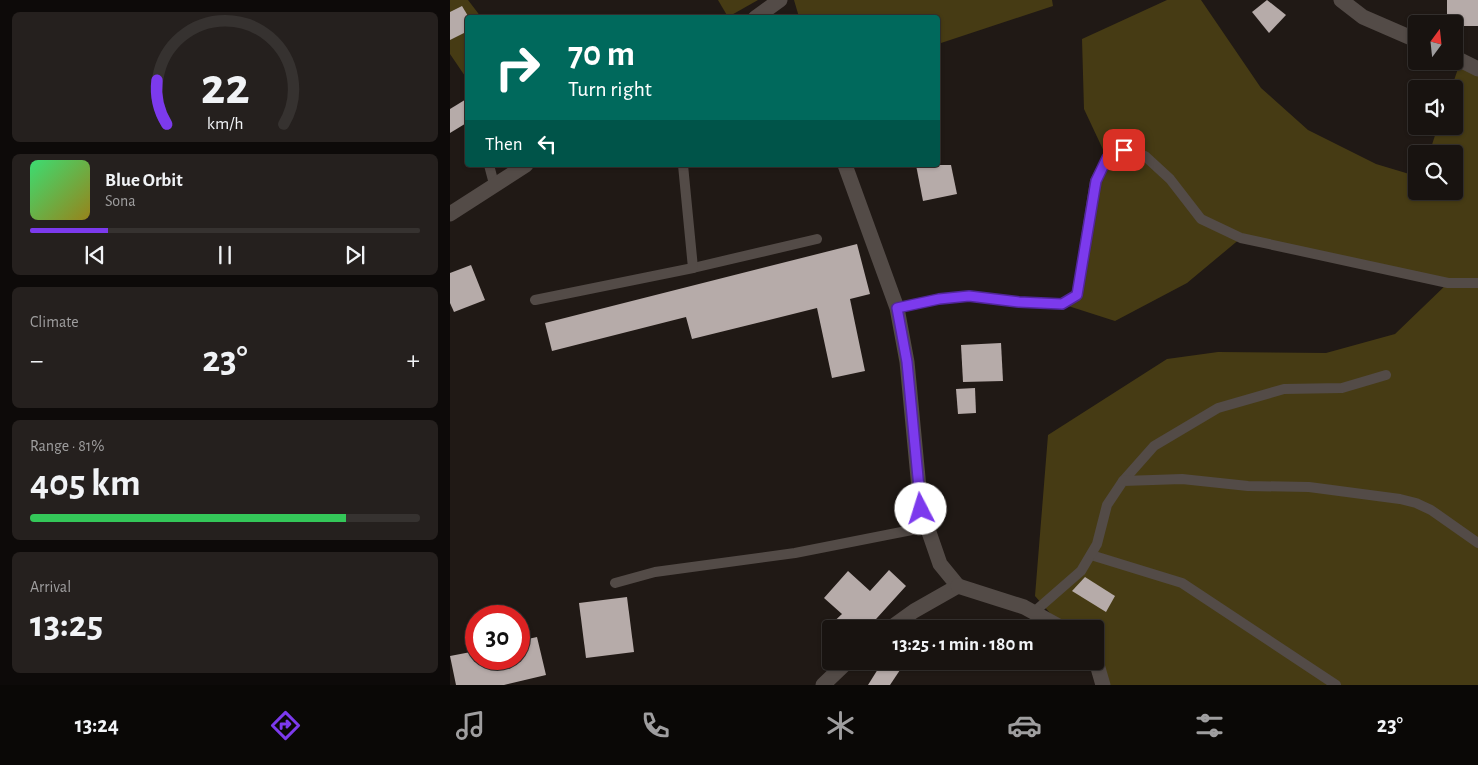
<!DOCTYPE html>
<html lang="en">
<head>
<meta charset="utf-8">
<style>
	body { margin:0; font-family:"Alegreya Sans",sans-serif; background:#25201e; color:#f1f3f6; height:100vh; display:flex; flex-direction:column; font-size:19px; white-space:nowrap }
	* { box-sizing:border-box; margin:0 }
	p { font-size:16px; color:#9f9e9f }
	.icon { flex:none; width:28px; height:28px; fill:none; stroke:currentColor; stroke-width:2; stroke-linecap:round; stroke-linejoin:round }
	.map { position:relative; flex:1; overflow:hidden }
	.details { display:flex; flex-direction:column; gap:12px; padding:12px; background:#0d0a09; width:450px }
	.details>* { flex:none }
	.hud { position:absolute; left:15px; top:15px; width:475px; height:152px; border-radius:5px; box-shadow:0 1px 4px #0004,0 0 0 1px #363230; background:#00695c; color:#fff; overflow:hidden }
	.needle { width:32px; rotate:15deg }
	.tools { position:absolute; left:958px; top:15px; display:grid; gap:10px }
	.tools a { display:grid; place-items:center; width:55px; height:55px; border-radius:5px; background:#181310; box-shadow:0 1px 4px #0004,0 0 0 1px #363230; font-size:25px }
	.speed { position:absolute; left:15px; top:605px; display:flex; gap:10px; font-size:25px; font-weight:700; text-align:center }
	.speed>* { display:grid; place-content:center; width:65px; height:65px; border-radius:50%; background:#181310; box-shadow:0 1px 4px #0004,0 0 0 1px #363230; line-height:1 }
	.speed .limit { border:8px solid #d22; background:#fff; color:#111 }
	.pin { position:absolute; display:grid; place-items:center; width:42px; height:42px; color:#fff; margin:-21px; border-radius:10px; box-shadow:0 2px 8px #0006 }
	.me { position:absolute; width:55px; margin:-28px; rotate:355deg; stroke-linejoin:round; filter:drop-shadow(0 0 4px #0008) }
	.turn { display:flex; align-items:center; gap:18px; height:105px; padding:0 20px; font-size:22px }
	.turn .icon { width:65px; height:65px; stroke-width:2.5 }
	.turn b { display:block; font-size:35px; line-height:42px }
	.then { display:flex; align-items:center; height:48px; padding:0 20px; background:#0003; gap:10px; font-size:19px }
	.big { font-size:38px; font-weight:600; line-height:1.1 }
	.details .tile { flex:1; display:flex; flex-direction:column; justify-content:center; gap:8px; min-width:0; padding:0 18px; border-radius:8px; background:#25201e }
	.details .dial { align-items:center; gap:0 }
	.dial svg { height:130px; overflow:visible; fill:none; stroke:#363230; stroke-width:7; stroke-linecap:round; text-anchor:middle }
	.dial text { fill:#f1f3f6; stroke:none }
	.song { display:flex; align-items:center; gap:15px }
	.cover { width:60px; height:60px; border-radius:8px; background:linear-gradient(135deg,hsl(140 70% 55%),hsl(50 70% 35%)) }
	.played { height:5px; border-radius:2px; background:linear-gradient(90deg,#7c3aed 20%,#363230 20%) }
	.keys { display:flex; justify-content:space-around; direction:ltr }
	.heat { display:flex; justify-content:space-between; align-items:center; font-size:28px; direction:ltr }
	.charge { height:8px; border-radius:4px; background:linear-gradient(90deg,#34c759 81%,#363230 0) }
	.trip { position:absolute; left:372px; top:620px; width:282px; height:50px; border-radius:5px; background:#181310; box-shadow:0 1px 4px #0004,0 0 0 1px #363230; font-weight:600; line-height:50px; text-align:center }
	.tabs { display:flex; height:80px; justify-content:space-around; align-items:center; background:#0a0806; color:#9f9e9f }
	.tabs .icon { width:35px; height:35px }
	.tabs .current { color:#7c3aed }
	.tabs b { font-size:22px; color:#f1f3f6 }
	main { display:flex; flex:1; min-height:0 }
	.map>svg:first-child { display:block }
	.green { fill:#463b14 }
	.building { fill:#b6aba9 }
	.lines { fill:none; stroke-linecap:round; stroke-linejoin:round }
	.service { stroke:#534b47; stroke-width:10 }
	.minor { stroke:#534b47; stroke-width:15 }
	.route-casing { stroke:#51269a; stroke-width:12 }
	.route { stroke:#7c3aed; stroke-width:9 }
</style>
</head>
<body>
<main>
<section class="details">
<div class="tile dial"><svg viewBox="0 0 100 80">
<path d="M14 69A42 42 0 1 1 86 69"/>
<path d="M14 69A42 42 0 0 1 8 42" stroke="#7c3aed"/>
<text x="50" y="56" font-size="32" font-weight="700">22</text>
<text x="50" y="72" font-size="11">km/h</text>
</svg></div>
<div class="tile">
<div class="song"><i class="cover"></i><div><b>Blue Orbit</b><p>Sona</p></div></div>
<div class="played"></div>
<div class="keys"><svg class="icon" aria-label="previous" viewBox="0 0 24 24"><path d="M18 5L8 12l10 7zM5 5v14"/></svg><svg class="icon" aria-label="pause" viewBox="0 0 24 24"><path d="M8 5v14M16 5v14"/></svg><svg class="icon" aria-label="next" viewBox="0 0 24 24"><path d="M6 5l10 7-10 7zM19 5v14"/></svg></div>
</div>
<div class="tile"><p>Climate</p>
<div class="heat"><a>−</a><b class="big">23°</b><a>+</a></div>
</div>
<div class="tile"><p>Range · 81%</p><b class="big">405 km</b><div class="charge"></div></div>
<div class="tile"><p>Arrival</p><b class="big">13:25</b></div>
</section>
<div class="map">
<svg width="1028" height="685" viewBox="0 0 1028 685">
	<rect width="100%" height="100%" fill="#201915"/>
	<g class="green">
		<path d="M 0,0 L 18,0 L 31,17 L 18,18 L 17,79 L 0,54 Z"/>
		<path d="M 268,0 L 308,0 L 278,17 Z"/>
		<path d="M 344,0 L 602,0 L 603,6 L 488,44 L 488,18 L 349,17 Z"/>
		<path d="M 717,0 L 751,0 L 811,88 L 858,130 L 926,164 L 966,176 L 966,191 L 1004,191 L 1004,154 L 979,154 L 988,126 L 1004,126 L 1004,89 L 1001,89 L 1011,60 L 1028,69 L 1028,685 L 653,685 L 646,661 L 646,629 L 614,629 L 585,596 L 598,435 L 717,359 L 768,352 L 876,353 L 945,334 L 998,283 L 791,238 L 737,283 L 665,321 L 612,304 L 627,295 L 645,181 L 657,158 L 634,109 L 632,39 Z"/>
	</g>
	<g class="building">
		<path d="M 817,0 L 836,15 L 819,33 L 802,12 Z"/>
		<path d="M 997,0 L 1028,0 L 1028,26 L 1004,26 L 1004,24 L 997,24 Z"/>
		<path d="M 12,6 L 18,16 L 18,31 L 0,40 L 0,12 Z"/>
		<path d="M 18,98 L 18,122 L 0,133 L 0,109 Z"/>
		<path d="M 466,165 L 501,165 L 507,194 L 473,201 Z"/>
		<path d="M 407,244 L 420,294 L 400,299 L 415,371 L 382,378 L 367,308 L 242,339 L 236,317 L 102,351 L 95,323 Z"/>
		<path d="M 21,265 L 35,300 L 4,312 L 0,303 L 0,273 Z"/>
		<path d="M 551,343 L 553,381 L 513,382 L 511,345 Z"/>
		<path d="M 525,388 L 526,413 L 508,414 L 506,389 Z"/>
		<path d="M 439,570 L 456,586 L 417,629 L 376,629 L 392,614 L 374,598 L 398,571 L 420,591 Z"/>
		<path d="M 635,577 L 665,596 L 656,612 L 622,591 Z"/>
		<path d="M 177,597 L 184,652 L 136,658 L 129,603 Z"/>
		<path d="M 87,637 L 96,675 L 54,685 L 6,685 L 0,656 L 26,651 L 26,659 L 69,659 L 69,641 Z"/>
		<path d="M 433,661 L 456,661 L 440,685 L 418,685 Z"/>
	</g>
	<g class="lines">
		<g class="service">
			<path d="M 39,165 L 44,184"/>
			<path d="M 243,268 L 367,239"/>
			<path d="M 85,300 L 243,268 L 233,165"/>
			<path d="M 447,308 L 489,299 L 519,296 L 569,302 L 612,304 L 627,295 L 645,181 L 657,158 L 674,150 L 695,156 L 720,179 L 751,219 L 791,238 L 998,283 L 1028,283"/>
			<path d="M 673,481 L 704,446 L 768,408 L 834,389 L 892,388 L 936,375"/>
			<path d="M 641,555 L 732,583 L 886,685"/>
			<path d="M 165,583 L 205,572 L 345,553 L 477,527"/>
			<path d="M 584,612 L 631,571 L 647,544 L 657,505 L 673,481 L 732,479 L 798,486 L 859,487 L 950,499 L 966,503 L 981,510 L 1028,543"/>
		</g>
		<g class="minor">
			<path d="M 891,0 L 913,17 L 966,40"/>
			<path d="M 305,18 L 330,0"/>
			<path d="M 1004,57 L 1028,69"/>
			<path d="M 395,165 L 447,308 L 457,362 L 471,509 L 490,564 L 508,586 L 464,611 L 439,629"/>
			<path d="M 0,214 L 76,165"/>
			<path d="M 508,586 L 574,607 L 614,629"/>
			<path d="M 646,661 L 653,685"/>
			<path d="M 373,685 L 398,661"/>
		</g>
	</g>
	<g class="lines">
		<defs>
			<path id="route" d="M 471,509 L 457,362 L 447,308 L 489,299 L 519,296 L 569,302 L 612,304 L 627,295 L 646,181 L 657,158 L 674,150"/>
		</defs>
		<use href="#route" class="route-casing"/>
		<use href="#route" class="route"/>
	</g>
</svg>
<div class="tools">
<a><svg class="needle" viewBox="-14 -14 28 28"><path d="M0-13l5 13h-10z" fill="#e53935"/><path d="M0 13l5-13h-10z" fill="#9f9e9f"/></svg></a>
<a><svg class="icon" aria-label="sound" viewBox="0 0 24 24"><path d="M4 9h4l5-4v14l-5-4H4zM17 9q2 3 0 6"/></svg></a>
<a><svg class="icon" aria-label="search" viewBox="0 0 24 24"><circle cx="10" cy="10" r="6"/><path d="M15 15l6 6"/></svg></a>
</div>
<div class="speed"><div class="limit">30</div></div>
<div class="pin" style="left:674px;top:150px;background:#d93025"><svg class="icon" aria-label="arrive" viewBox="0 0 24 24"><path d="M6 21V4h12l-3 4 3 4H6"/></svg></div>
<svg class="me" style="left:471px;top:509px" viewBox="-20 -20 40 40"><circle r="19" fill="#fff"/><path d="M0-13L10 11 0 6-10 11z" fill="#7c3aed"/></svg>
<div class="trip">13:25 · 1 min · 180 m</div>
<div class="hud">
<div class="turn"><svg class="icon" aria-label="right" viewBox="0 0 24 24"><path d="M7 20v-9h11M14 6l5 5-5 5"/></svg><div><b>70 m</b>Turn right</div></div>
<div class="then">Then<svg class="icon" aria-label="left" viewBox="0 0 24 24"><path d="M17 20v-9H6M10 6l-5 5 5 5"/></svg></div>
</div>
</div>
</main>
<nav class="tabs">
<b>13:24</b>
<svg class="icon current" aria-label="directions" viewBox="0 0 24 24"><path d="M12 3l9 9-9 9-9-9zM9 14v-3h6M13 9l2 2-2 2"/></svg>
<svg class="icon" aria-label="music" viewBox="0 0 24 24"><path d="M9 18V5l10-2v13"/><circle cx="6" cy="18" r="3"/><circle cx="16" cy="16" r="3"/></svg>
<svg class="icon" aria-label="phone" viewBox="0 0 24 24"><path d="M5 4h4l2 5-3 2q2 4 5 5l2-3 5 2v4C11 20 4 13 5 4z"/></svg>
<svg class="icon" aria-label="climate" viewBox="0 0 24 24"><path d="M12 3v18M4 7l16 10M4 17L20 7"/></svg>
<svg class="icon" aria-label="car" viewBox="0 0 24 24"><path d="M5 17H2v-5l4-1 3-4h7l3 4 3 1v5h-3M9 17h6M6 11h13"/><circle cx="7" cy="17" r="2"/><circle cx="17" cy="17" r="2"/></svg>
<svg class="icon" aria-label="filters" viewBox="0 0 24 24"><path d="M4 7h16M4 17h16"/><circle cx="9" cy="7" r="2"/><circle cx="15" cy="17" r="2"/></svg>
<b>23°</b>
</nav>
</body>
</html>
